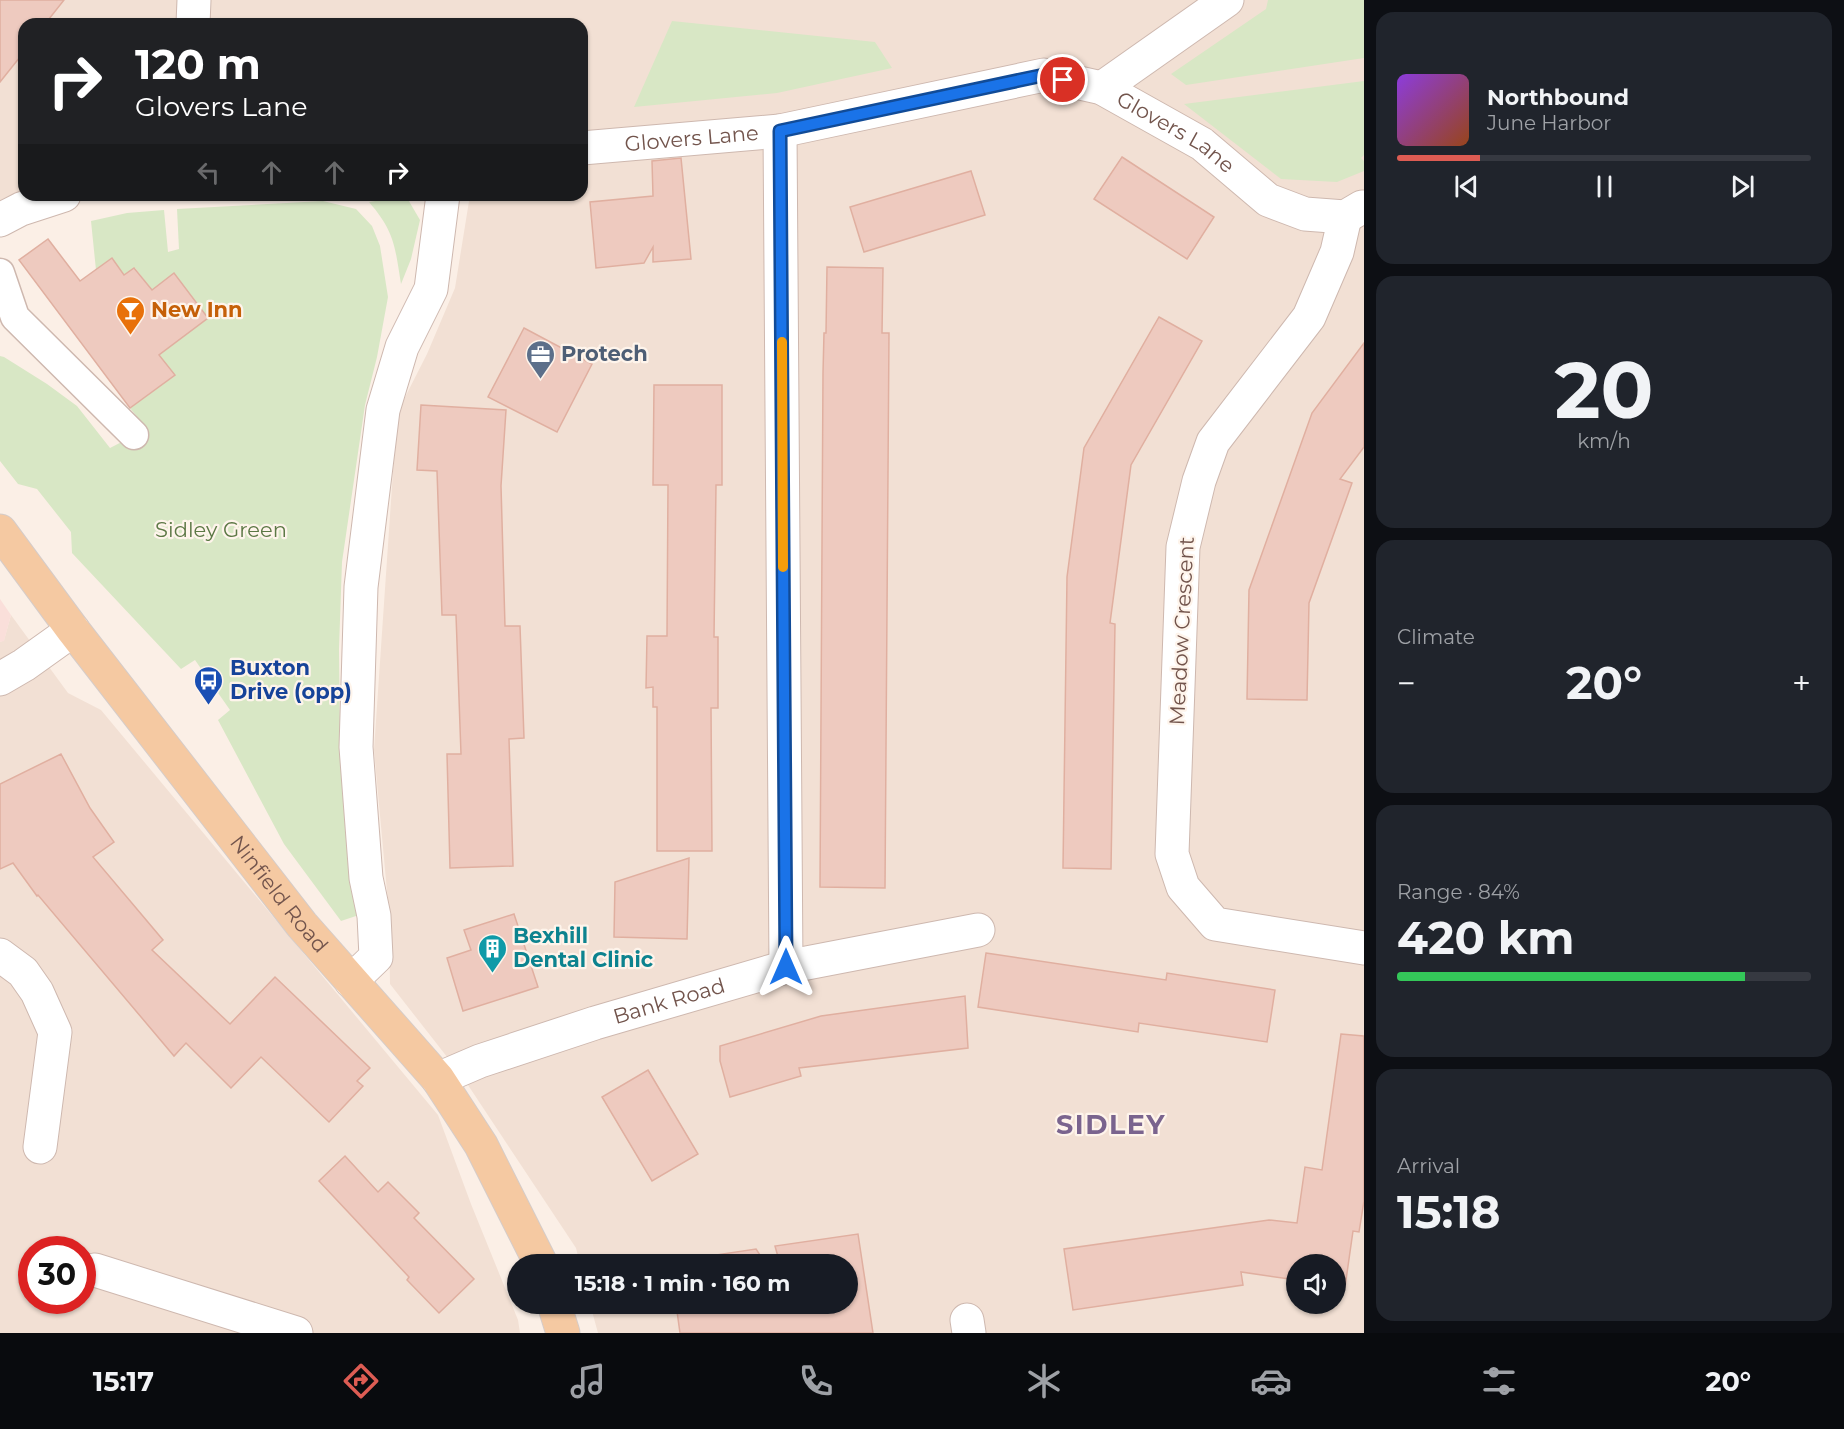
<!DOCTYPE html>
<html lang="en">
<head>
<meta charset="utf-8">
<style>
	body { margin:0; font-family:Montserrat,sans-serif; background:#20242c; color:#f1f3f6; height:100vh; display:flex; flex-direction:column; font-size:22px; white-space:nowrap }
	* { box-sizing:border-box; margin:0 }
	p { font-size:20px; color:#9ea1a6 }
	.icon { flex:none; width:33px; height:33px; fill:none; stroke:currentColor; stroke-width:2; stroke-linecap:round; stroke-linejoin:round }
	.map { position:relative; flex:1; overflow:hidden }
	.drawer { display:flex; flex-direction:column; gap:12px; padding:12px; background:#0d0f14; width:480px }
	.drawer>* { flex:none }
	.hud { position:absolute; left:18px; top:18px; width:570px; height:183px; border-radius:18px; box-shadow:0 2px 4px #0004; background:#202124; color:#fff; overflow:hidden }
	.fabs { position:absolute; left:1286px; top:1254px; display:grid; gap:12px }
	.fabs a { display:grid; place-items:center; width:60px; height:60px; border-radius:50%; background:#171b24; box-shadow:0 2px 4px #0004; font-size:30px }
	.speed { position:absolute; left:18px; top:1236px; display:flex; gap:12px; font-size:30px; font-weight:700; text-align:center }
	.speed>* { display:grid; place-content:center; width:78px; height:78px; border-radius:50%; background:#171b24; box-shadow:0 2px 4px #0004; line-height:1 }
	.speed .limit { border:9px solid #d22; background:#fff; color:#111 }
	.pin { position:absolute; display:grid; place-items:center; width:51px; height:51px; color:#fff; margin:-26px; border:3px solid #fff; border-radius:50%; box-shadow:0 2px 6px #0007 }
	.me { position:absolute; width:66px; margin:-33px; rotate:0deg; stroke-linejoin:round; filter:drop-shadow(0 0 4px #0008) }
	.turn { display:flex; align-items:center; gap:21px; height:126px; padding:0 18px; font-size:27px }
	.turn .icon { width:78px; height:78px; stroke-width:2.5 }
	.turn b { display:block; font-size:42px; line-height:51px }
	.lanes { display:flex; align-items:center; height:57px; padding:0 18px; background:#0003; justify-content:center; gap:30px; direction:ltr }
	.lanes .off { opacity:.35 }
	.big { font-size:45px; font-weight:700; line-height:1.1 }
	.drawer .widget { flex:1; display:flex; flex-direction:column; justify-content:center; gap:9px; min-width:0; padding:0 21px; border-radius:18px; background:#20242c }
	.drawer .dial { align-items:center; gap:0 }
	.dial b { font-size:78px; line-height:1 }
	.song { display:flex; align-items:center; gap:18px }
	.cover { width:72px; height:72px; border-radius:9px; background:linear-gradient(135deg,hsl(270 70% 55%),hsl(20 70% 35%)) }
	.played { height:6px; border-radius:3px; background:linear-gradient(90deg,#dd5c53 20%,#363941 20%) }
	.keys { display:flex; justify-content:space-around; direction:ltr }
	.heat { display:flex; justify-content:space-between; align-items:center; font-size:33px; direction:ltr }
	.charge { height:9px; border-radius:4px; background:linear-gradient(90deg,#34c759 84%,#363941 0) }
	.trip { position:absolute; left:507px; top:1254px; width:351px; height:60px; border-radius:30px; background:#171b24; box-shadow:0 2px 4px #0004; font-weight:700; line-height:60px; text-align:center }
	.menu { display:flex; height:96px; justify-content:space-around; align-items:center; background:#090b0e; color:#9ea1a6 }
	.menu .icon { width:42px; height:42px }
	.menu .active { color:#dd5c53 }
	.menu b { font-size:27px; color:#f1f3f6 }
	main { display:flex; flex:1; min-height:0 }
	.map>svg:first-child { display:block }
	.residential { fill:#f2e0d4; fill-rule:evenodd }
	.commercial { fill:#fadfda }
	.green { fill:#d8e7c5 }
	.building { fill:#eecabf; stroke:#e0afa0; stroke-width:1.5 }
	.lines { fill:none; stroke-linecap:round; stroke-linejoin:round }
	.lane-casing { stroke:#ceb8af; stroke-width:31 }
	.street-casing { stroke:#ceb8af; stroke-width:35 }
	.primary-casing { stroke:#d5ccc9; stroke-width:35 }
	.lane { stroke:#fff; stroke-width:28 }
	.street { stroke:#fff; stroke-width:33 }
	.primary { stroke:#f5c9a2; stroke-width:33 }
	.route-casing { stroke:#114b97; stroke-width:15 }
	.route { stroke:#1a73e8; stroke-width:10 }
	.slow { stroke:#f59e0b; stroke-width:10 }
	.labels { text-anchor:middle; stroke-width:4.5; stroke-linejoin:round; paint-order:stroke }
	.street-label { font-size:21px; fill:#72544c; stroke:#fef4eb }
	.food-label { font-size:21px; font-weight:bold; fill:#c56008; stroke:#fef4eb; text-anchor:start }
	.service-label { font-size:21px; font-weight:bold; fill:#4e5e75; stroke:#fef4eb; text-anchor:start }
	.park-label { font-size:21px; fill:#5c7845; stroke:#fef4eb }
	.transit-label { font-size:21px; font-weight:bold; fill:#164399; stroke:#fef4eb; text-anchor:start }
	.culture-label { font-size:21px; font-weight:bold; fill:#0d838f; stroke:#fef4eb; text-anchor:start }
	.district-label { font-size:27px; font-weight:bold; letter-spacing:1.5px; fill:#7a648e; stroke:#fef4eb }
</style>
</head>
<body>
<main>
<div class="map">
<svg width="1364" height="1333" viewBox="0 0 1364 1333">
	<rect width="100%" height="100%" fill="#fbefe6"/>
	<g class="residential">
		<path d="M 0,0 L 1364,0 L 1364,1333 L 598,1333 L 590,1304 L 848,1304 L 848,1264 L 580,1264 L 576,1248 L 462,1076 L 390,984 L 389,913 L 374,750 L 397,413 L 427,354 L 455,288 L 470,195 L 582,195 L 582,24 L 24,24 L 24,193 L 0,204 ZM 1296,1264 L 1335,1264 L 1335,1304 L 1296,1304 Z"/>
		<path d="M 11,615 L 68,693 L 101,710 L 438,1115 L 471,1204 L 518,1320 L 520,1333 L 0,1333 L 0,642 L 4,640 ZM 32,1250 L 82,1250 L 82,1300 L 32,1300 Z"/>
	</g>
	<path class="commercial" d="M 0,599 L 11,615 L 4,641 L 0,642 Z"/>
	<g class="green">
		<path d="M 1268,0 L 1364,0 L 1364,58 L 1186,85 L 1171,74 L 1266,9 Z"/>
		<path d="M 672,21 L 875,42 L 892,68 L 777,93 L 634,107 Z"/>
		<path d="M 1364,81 L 1364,155 L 1361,158 L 1364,161 L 1364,171 L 1337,182 L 1281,179 L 1184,104 Z"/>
		<path d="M 406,196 L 420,220 L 411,259 L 401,284 C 395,247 395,232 369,202 Z"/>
		<path d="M 323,201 L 356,209 L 372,226 L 380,246 L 388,297 L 377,357 L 365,405 L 342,562 L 339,649 L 340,738 L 359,915 L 341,921 L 284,844 L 218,720 L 230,710 L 195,660 L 181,669 L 72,553 L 71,532 L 37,489 L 18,484 L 0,461 L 0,356 L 4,357 L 47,384 L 77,406 L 110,448 L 147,429 L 130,408 L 174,376 L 159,355 L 208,318 L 174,274 L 152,290 L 135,268 L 124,275 L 96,270 L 91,221 L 127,213 L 164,210 L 168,252 L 179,249 L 177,209 Z"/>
	</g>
	<g class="building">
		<path d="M 0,0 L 64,0 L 45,24 L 24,24 L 24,52 L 0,82 Z"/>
		<path d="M 1122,157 L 1214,217 L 1187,259 L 1094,199 Z"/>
		<path d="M 681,158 L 691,259 L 653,262 L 653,247 L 644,263 L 596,268 L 590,202 L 653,196 L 652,161 Z"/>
		<path d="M 971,171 L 985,215 L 864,252 L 850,207 Z"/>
		<path d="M 48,239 L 80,281 L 112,258 L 124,275 L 134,268 L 152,290 L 174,273 L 208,318 L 159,355 L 175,375 L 130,408 L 19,260 Z"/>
		<path d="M 827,267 L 883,268 L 882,333 L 889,333 L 885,888 L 820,887 L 823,373 L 824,333 L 826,333 Z"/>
		<path d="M 1159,317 L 1202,341 L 1131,465 L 1110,623 L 1115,624 L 1111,869 L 1063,868 L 1067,577 L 1084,448 Z"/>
		<path d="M 524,328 L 592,364 L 557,432 L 488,397 Z"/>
		<path d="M 1364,343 L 1364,447 L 1340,479 L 1352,483 L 1309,603 L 1307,700 L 1247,699 L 1249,590 L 1312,413 Z"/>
		<path d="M 654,385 L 722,385 L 722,485 L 716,485 L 714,637 L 718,637 L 718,708 L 711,708 L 712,851 L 657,851 L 657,707 L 653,707 L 653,687 L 646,688 L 647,636 L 667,636 L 668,485 L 653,485 Z"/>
		<path d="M 421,405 L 506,410 L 501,486 L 505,626 L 520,626 L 524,738 L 509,739 L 513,866 L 450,868 L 447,754 L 461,754 L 456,615 L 442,615 L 437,471 L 417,470 Z"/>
		<path d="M 61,754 L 90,808 L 114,842 L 93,857 L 163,940 L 152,950 L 230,1024 L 275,977 L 370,1068 L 357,1081 L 363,1086 L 329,1122 L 261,1057 L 231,1088 L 186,1043 L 174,1056 L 38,895 L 37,896 L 13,863 L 0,869 L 0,784 Z"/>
		<path d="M 689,858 L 687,939 L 614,937 L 615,882 Z"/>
		<path d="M 514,914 L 538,987 L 463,1011 L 447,958 L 471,950 L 464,930 Z"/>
		<path d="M 986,953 L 1166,980 L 1167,973 L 1275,990 L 1267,1042 L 1139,1023 L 1138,1032 L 978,1007 Z"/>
		<path d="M 965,996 L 968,1048 L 799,1068 L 801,1076 L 730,1097 L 720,1061 L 720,1046 L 821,1016 Z"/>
		<path d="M 1341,1034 L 1364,1036 L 1364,1201 L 1359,1232 L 1353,1231 L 1345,1287 L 1335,1286 L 1335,1264 L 1296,1264 L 1296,1280 L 1241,1272 L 1243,1285 L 1073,1310 L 1064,1249 L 1269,1220 L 1297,1223 L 1305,1167 L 1322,1170 Z"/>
		<path d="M 648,1070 L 698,1154 L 652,1181 L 602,1097 Z"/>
		<path d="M 345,1156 L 378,1192 L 388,1182 L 419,1213 L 414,1218 L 474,1279 L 439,1313 L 407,1280 L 409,1277 L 319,1181 Z"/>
		<path d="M 858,1234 L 873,1333 L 680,1333 L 676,1304 L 848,1304 L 848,1264 L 780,1264 L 775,1246 Z"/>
		<path d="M 756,1249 L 766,1264 L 670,1264 L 669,1262 Z"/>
	</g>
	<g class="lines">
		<defs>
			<path id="lane" d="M 0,273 L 15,317 L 134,435"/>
			<g id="street">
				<path d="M 193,24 L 194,0"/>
				<path d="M 1102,88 L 1227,0"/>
				<path d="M 780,131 L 786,967"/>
				<path id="s1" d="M 582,148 L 780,131 L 1044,75 L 1102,88 L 1202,144 L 1268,200 L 1305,214 L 1345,217 L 1362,207"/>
				<path d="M 1345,217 L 1337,252 L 1309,317 L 1213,442 L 1199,481 L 1183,547 L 1172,854 L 1183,887 L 1215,924 L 1364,948"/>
				<path d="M 0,220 L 21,209 L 64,195"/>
				<path d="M 0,679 L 24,665 L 73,630"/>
				<path d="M 0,955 L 23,972 L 37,992 L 55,1032 L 40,1147"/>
				<path d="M 351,981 L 376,957 L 374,916 L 366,878 L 356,747 L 361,587 L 383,410 L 402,347 L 431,289 L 443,195"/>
				<path id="s2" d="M 438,1079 L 480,1061 L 595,1023 L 786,967 L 978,930"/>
				<path d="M 95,1270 L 296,1333"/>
				<path d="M 967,1320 L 969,1333"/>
			</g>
			<g id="primary">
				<path id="s3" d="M 0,531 L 73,630 L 302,925 L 438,1079 L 481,1145 L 541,1264"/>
				<path d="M 554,1304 L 563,1333"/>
			</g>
		</defs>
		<use href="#lane" class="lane-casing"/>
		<use href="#street" class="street-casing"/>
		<use href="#primary" class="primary-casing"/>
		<use href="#lane" class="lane"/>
		<use href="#street" class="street"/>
		<use href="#primary" class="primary"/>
	</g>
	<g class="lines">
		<defs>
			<path id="route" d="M 786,967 L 780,131 L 1044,75 L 1063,80"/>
		</defs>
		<use href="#route" class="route-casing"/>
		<use href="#route" class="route"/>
		<path class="slow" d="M 782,342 L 783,567"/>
	</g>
	<defs>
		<symbol id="bar-pin" viewBox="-11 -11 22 30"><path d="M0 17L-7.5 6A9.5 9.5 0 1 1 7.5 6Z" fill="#e8710a" stroke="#fef4eb"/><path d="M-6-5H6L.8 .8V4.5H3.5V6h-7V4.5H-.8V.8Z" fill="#fff"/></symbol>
		<symbol id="office-pin" viewBox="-11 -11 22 30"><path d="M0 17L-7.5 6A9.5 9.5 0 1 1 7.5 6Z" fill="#5c6f8a" stroke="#fef4eb"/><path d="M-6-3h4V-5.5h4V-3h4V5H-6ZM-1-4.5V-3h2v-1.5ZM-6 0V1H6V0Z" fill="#fff"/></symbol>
		<symbol id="bus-pin" viewBox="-11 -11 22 30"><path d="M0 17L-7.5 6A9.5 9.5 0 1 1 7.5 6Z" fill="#1a4fb4" stroke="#fef4eb"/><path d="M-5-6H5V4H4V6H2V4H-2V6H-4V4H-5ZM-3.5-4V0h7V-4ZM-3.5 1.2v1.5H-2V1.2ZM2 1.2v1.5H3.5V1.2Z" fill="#fff"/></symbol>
		<symbol id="building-pin" viewBox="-11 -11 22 30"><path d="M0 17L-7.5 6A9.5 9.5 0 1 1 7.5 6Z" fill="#0f9aa8" stroke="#fef4eb"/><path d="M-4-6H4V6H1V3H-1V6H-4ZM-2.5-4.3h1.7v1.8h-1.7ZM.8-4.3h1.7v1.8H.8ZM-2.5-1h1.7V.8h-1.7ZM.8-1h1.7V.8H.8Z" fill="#fff"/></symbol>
	</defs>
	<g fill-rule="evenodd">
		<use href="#bar-pin" x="114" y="294" width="33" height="45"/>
		<use href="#office-pin" x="524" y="338" width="33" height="45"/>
		<use href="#bus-pin" x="192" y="664" width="33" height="45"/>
		<use href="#building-pin" x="476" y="932" width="33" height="45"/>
	</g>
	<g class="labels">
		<g class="street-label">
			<text dy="7" stroke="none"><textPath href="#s1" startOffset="614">Glovers Lane</textPath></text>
			<text dy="7" stroke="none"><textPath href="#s1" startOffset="110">Glovers Lane</textPath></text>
			<text transform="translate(1182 631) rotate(-87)" y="7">Meadow Crescent</text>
			<text dy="7" stroke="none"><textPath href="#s3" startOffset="458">Ninfield Road</textPath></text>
			<text dy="7" stroke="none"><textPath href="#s2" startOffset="244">Bank Road</textPath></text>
		</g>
		<g class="food-label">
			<text x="151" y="317">New Inn</text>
		</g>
		<g class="service-label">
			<text x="561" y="361">Protech</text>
		</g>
		<g class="park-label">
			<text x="221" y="537">Sidley Green</text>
		</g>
		<g class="transit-label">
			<text x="230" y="675">Buxton<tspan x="230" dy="24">Drive (opp)</tspan></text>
		</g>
		<g class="culture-label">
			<text x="513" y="943">Bexhill<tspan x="513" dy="24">Dental Clinic</tspan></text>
		</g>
		<g class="district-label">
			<text x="1111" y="1134">SIDLEY</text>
		</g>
	</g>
</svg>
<div class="fabs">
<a><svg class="icon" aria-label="sound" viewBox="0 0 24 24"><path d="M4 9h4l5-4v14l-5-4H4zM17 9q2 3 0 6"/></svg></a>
</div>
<div class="speed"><div class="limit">30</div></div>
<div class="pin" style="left:1063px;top:80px;background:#d93025"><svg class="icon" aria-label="arrive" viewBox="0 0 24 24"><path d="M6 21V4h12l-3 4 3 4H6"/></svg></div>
<svg class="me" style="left:786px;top:967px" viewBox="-20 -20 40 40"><path d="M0-17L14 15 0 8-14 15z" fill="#1a73e8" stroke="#fff" stroke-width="4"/></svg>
<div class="trip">15:18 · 1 min · 160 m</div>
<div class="hud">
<div class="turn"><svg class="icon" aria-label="right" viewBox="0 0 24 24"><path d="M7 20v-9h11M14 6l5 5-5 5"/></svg><div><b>120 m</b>Glovers Lane</div></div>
<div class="lanes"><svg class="icon off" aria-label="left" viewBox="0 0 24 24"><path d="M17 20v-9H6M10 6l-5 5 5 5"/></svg><svg class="icon off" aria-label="ahead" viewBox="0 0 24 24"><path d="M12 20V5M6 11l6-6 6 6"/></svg><svg class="icon off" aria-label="ahead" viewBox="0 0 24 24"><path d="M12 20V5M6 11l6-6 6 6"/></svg><svg class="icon" aria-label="right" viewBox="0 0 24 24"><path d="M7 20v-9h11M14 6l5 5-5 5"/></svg></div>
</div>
</div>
<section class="drawer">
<div class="widget">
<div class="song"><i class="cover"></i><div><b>Northbound</b><p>June Harbor</p></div></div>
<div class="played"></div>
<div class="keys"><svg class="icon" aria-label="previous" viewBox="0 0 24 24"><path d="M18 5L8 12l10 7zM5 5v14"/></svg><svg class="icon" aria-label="pause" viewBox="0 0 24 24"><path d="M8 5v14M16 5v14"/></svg><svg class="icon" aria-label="next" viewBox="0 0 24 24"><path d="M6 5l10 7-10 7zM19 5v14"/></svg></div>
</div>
<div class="widget dial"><b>20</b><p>km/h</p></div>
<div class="widget"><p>Climate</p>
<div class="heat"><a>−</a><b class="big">20°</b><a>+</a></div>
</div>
<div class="widget"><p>Range · 84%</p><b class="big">420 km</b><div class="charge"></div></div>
<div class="widget"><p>Arrival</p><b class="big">15:18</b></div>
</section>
</main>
<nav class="menu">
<b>15:17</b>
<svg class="icon active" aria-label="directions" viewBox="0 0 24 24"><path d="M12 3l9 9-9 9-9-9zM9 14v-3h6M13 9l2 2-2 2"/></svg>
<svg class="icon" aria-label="music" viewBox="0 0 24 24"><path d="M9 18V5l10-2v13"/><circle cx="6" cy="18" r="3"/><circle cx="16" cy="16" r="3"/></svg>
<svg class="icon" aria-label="phone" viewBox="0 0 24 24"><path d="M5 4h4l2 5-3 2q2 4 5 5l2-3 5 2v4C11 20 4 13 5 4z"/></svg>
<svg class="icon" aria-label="climate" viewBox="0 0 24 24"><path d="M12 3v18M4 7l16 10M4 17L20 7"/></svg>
<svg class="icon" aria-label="car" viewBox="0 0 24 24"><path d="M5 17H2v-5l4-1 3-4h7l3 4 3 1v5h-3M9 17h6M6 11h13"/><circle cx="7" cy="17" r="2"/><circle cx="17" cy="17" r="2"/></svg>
<svg class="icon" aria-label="filters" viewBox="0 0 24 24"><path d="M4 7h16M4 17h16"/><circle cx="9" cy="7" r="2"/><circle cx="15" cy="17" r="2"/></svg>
<b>20°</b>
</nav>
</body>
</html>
